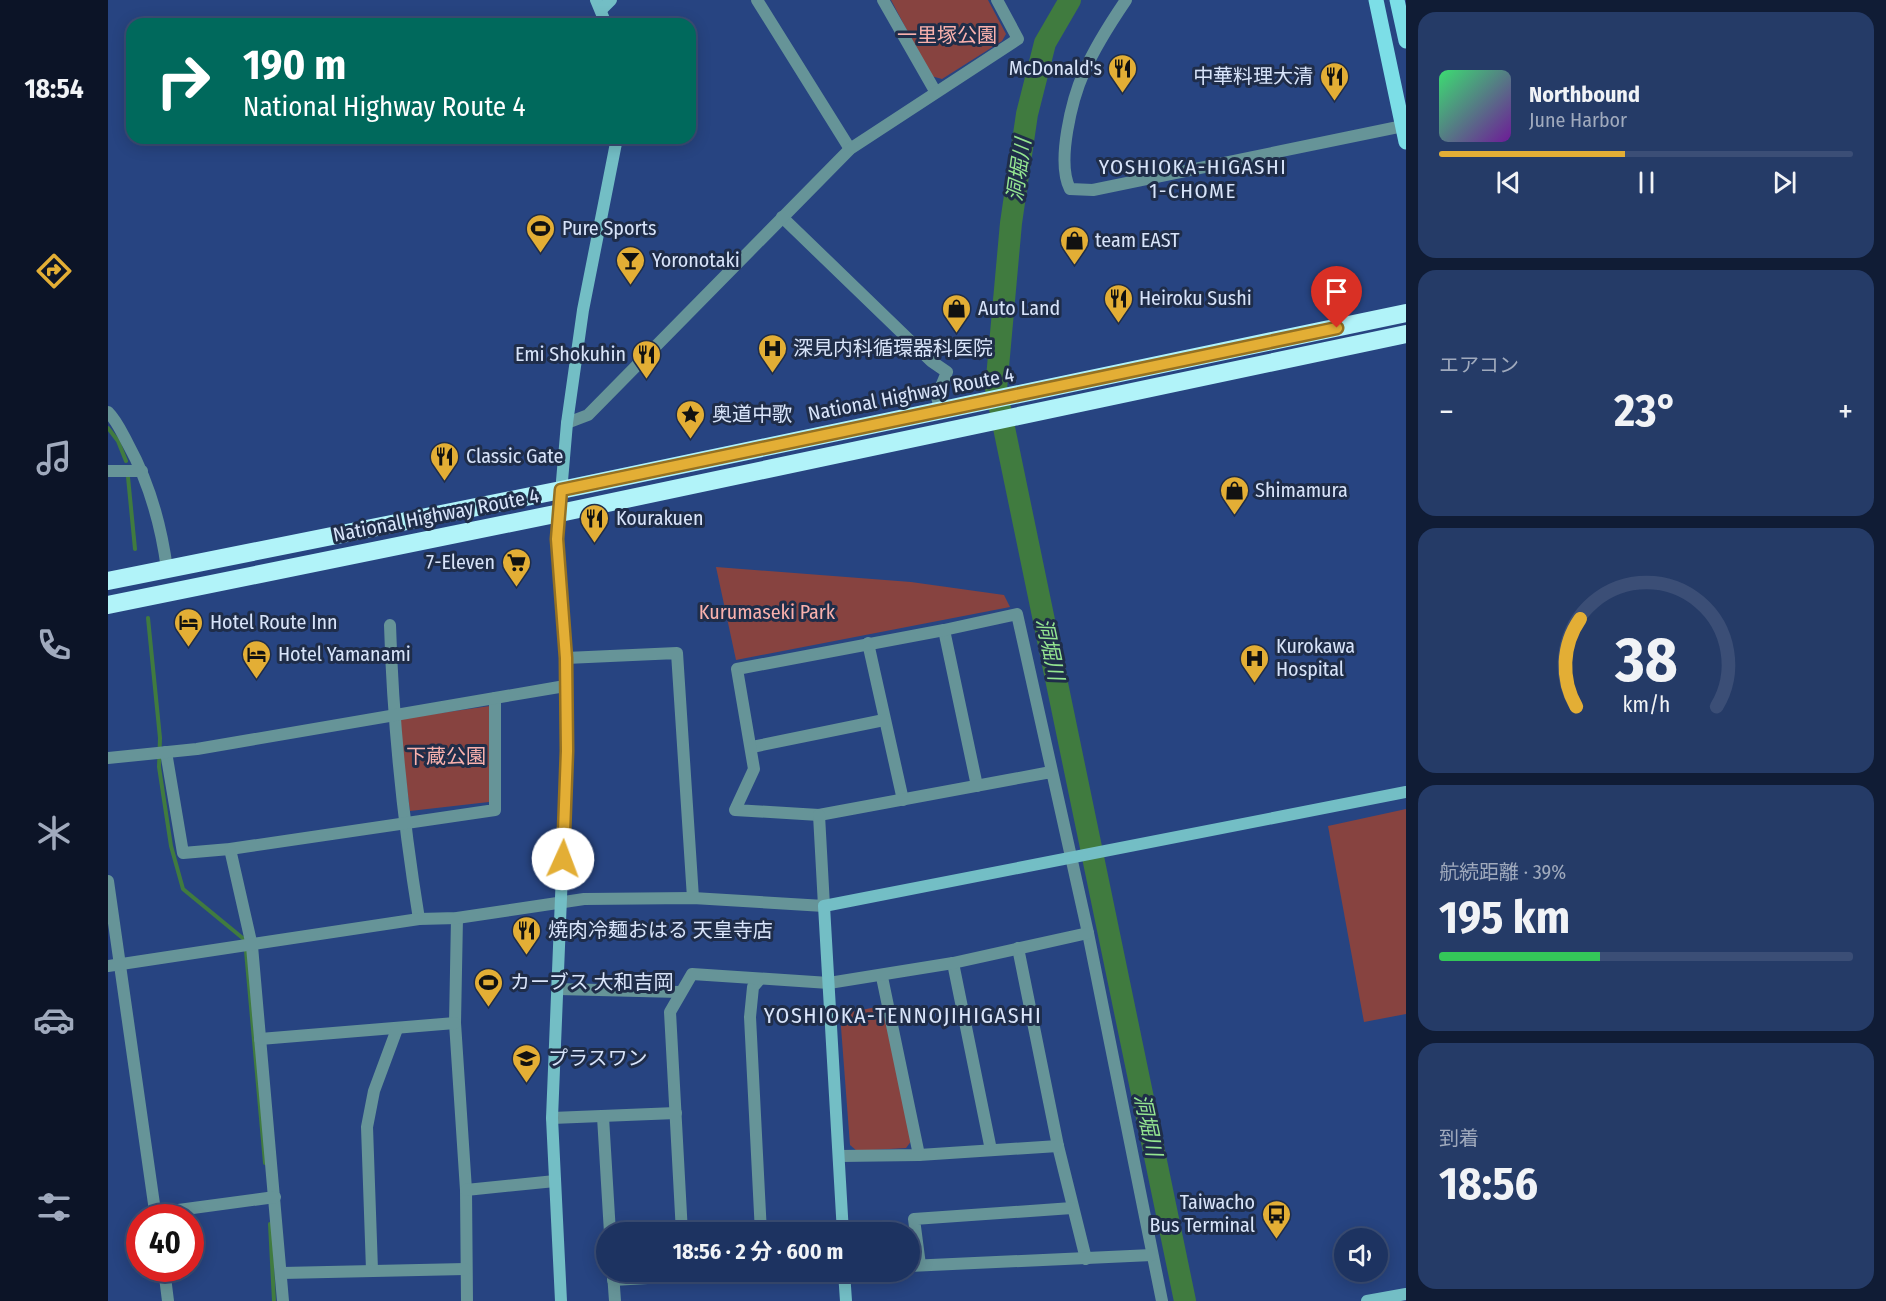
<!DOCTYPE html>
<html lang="ja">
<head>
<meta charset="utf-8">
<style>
	body { margin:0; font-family:"Fira Sans Condensed","Noto Sans JP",sans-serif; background:#253b67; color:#f1f3f6; height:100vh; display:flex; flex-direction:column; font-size:22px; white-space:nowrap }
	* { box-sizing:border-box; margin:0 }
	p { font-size:20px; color:#a0aabd }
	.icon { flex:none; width:33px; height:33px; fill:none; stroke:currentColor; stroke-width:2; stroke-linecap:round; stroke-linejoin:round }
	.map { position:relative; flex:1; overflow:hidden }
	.drawer { display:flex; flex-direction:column; gap:12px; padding:12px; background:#101c35; width:480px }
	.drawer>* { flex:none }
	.banner { position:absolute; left:18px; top:18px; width:570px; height:126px; border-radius:18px; box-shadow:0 3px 15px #0003,0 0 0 2px #3b4e76; background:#00695c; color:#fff; overflow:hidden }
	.tools { position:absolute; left:1226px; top:1228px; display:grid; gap:12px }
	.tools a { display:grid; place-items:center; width:54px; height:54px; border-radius:50%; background:#1d3361; box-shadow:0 3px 15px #0003,0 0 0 2px #3b4e76; font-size:30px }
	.speed { position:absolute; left:18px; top:1204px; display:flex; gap:12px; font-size:30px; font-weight:700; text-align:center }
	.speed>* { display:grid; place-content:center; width:78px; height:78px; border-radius:50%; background:#1d3361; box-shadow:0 3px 15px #0003,0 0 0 2px #3b4e76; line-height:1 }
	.speed .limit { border:9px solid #d22; background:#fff; color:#111 }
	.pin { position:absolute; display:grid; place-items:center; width:51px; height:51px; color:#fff; margin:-62px -26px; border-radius:50% 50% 50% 0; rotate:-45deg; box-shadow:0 0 6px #0007 }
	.pin .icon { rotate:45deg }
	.me { position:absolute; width:66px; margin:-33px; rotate:2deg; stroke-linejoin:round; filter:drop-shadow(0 0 4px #0008) }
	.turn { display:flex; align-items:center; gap:21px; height:126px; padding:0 18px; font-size:27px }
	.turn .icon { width:78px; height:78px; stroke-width:2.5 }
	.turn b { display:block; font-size:42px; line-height:51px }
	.big { font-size:45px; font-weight:700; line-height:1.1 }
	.drawer .card { flex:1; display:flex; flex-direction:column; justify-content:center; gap:9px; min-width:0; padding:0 21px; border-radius:18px; background:#253b67 }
	.drawer .dial { align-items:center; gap:0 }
	.dial svg { height:156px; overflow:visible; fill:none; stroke:#3b4e76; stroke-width:7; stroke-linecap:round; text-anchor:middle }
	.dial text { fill:#f1f3f6; stroke:none }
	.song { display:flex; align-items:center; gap:18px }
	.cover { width:72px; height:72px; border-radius:9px; background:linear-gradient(135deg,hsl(140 70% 55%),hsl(280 70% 35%)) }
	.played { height:6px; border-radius:3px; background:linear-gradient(90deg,#e3ae35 45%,#3b4e76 45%) }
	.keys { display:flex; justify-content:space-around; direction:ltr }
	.heat { display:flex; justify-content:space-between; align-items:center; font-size:33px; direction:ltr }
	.charge { height:9px; border-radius:4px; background:linear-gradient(90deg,#34c759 39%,#3b4e76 0) }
	.trip { position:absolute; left:488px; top:1222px; width:324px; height:60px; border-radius:30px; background:#1d3361; box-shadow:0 3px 15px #0003,0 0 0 2px #3b4e76; font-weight:700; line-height:60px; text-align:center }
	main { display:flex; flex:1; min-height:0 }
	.menu { display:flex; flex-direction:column; width:108px; justify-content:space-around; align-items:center; background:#0c1427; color:#a0aabd }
	.menu .icon { width:42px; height:42px }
	.menu .on { color:#e3ae35 }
	.menu b { font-size:27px; color:#f1f3f6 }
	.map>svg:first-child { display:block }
	.green { fill:#874340 }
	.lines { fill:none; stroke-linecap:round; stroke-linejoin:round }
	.stream { stroke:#407b3f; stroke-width:4 }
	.river { stroke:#407b3f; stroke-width:22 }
	.street { stroke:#669498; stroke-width:12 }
	.secondary { stroke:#73bec5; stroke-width:12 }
	.primary { stroke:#7cdee7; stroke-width:15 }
	.highway { stroke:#b1f3f9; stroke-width:18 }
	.route-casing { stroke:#947122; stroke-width:15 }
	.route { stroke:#e3ae35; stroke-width:10 }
	.labels { text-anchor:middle; stroke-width:6; stroke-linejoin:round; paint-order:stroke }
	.park-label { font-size:20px; fill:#f9b1ad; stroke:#1f2d49 }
	.poi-label { font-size:20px; fill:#d8e4fa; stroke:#1f2d49; text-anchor:start }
	.street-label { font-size:20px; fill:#d8e4fa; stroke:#1f2d49 }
	.neighbourhood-label { font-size:21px; letter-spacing:1.5px; fill:#d8e4fa; stroke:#1f2d49 }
	.water-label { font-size:21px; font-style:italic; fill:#94e591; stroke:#1f2d49 }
	.quarter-label { font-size:22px; letter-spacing:1.5px; fill:#d8e4fa; stroke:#1f2d49 }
</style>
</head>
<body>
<main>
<nav class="menu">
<b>18:54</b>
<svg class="icon on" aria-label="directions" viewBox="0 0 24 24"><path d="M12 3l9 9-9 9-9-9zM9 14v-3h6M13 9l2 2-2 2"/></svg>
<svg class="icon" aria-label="music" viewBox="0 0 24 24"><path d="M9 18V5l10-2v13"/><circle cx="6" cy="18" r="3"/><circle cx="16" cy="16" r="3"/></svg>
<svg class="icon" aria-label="phone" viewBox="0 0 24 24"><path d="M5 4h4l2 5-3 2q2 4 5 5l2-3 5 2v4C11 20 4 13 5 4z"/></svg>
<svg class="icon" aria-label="climate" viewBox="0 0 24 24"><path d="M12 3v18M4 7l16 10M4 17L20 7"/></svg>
<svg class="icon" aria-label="car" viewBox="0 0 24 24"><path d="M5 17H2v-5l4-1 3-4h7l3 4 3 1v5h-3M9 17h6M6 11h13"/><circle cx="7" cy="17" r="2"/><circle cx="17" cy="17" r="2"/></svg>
<svg class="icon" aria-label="filters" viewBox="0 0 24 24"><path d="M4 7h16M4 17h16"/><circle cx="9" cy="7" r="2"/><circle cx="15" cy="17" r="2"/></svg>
</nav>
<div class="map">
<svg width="1298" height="1301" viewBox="0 0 1298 1301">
	<rect width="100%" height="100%" fill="#274481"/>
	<g class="green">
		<path d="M 783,0 L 880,0 L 898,34 L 894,41 L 834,79 L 823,76 Z"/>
		<path d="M 608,567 L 803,582 L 896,595 L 902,607 L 628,660 Z"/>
		<path d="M 382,706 L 381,802 L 302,811 L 290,719 Z"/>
		<path d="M 1298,809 L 1298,1014 L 1256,1022 L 1220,826 Z"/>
		<path d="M 774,1006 L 804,1140 L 798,1148 L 749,1151 L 742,1145 L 732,1014 Z"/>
	</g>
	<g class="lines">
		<g class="stream">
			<path d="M 0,428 L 10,441 L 18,461"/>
			<path d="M 20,477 L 27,549"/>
			<path d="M 40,618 L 52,738 L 51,767 L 63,846 L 75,889 L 137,940 L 157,1163"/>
			<path d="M 162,1224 L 166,1301"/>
		</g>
		<path class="river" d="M 962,0 L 937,43 L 919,114 L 903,223 L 888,389 L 1077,1301"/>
		<g class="street">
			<path d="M 649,0 L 742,149"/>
			<path d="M 775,0 L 827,91"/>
			<path d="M 1018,0 C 1003,22 987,47 976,72 C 964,99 948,162 962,189 L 985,190 L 1295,126"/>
			<path d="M 674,217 L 823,361 L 839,372 L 829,396 L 832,411"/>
			<path d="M 0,412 C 9,421 14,433 20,444 C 42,484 53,524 59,569"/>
			<path d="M 459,423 L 480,415 L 742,149 L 910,39 L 889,0"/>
			<path d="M 0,471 L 34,471"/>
			<path d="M 282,625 C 285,725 295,821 311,919"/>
			<path d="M 836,630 L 869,786"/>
			<path d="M 760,643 L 795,800"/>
			<path d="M 458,658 L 569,653 L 585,898"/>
			<path d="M 644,747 L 776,720"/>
			<path d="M 58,752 L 75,853 L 122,849 L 387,810 L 387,698"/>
			<path d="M 0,758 L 89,749 L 457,686"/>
			<path d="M 943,772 L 711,815 L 627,810 L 646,769 L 629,669 L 836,630 L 909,614 L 980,933 L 1054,1301"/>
			<path d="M 122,849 L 144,946 L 175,1301"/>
			<path d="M 0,881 L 48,1218"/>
			<path d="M 349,918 L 347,1023 L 358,1190 L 359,1301"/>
			<path d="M 910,948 L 950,1146 L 978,1259"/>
			<path d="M 845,963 L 883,1150"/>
			<path d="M 0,966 L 311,919 L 349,918 L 476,899 L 585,898 L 716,906 L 711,815"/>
			<path d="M 774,977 L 811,1155"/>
			<path d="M 651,980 L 645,987 L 642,1017 L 653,1233"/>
			<path d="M 450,989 L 572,992"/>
			<path d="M 152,1039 L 347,1023"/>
			<path d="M 495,1117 L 502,1233"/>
			<path d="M 444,1118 L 568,1113"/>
			<path d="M 732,1156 L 811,1155 L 950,1146"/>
			<path d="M 358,1190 L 447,1181"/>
			<path d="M 48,1213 L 167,1197"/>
			<path d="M 574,1233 L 562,1012 L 584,974 L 721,983 L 845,963 L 980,933"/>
			<path d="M 812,1265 L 806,1219 L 964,1208"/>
			<path d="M 801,1266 L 1044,1255"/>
			<path d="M 56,1269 L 60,1301"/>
			<path d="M 264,1270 L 259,1127 L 266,1091 L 289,1029"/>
			<path d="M 174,1273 L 357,1269"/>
			<path d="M 505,1273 L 507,1301"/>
			<path d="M 505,1280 L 644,1272"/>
		</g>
		<g class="secondary">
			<path d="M 488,0 L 498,24"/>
			<path d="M 493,10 L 503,0"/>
			<path d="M 735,1233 L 716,906 L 1298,792"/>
			<path d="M 736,1272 L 738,1301"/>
			<path d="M 453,1301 L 444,1118 L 459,751 L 458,658 L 449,539 L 459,423 L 475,310 L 509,138"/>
			<path d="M 1259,1301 L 1298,1294"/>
		</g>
		<g class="primary">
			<path d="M 1268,0 L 1298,142"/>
			<path d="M 1289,0 L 1298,41"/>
		</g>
		<g class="highway">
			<path d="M 0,581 L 453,490 L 1298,313"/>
			<path d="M 0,605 L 452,513 L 1298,334"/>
		</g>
	</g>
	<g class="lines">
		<defs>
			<path id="route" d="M 455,859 L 459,751 L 458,658 L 449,539 L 453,490 L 1229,328"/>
		</defs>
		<use href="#route" class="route-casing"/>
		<use href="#route" class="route"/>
	</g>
	<defs>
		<symbol id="restaurant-pin" viewBox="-11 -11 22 30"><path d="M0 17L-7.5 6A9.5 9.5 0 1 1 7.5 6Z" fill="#e3ae35" stroke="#1f2d49"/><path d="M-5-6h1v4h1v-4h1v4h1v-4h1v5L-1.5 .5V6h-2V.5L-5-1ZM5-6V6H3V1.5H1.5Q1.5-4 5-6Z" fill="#111"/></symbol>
		<symbol id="stadium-pin" viewBox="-11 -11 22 30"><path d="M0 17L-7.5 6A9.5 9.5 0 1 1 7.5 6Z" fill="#e3ae35" stroke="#1f2d49"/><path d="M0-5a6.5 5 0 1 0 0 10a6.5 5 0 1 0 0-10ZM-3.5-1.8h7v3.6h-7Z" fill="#111"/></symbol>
		<symbol id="shop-pin" viewBox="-11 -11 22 30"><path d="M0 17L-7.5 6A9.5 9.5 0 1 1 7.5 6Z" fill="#e3ae35" stroke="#1f2d49"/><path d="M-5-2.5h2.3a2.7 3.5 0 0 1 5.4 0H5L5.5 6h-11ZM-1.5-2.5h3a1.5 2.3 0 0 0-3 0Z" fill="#111"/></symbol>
		<symbol id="bar-pin" viewBox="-11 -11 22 30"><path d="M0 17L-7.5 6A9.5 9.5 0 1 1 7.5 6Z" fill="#e3ae35" stroke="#1f2d49"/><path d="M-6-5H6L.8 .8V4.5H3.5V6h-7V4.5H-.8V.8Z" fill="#111"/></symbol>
		<symbol id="hospital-pin" viewBox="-11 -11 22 30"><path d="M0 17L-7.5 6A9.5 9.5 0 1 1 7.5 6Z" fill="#e3ae35" stroke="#1f2d49"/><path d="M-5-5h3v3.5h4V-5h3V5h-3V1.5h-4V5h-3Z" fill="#111"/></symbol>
		<symbol id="sight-pin" viewBox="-11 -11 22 30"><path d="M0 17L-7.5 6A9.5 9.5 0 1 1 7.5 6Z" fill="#e3ae35" stroke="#1f2d49"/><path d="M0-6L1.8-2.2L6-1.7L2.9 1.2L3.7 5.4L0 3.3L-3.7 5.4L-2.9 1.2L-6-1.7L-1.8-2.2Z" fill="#111"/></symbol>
		<symbol id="supermarket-pin" viewBox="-11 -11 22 30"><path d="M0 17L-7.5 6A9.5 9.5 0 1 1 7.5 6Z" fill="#e3ae35" stroke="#1f2d49"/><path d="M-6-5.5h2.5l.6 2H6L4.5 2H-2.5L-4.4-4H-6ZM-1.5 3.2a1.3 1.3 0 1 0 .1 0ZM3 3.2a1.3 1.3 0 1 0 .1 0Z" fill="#111"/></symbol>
		<symbol id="hotel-pin" viewBox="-11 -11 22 30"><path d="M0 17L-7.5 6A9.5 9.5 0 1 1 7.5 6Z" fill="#e3ae35" stroke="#1f2d49"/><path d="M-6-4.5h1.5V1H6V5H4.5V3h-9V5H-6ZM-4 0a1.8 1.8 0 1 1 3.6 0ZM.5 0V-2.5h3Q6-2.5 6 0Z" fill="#111"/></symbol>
		<symbol id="school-pin" viewBox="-11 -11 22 30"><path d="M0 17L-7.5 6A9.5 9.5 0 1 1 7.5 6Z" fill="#e3ae35" stroke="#1f2d49"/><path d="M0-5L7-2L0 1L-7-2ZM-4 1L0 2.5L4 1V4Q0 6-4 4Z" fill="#111"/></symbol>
		<symbol id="bus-pin" viewBox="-11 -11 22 30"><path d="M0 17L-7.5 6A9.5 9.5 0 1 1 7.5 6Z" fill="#e3ae35" stroke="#1f2d49"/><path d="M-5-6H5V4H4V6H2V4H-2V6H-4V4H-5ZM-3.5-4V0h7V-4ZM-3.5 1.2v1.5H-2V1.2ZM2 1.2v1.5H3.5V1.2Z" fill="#111"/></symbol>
	</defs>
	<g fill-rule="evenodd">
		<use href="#restaurant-pin" x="998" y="52" width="33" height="45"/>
		<use href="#restaurant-pin" x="1210" y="60" width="33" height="45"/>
		<use href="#stadium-pin" x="416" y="212" width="33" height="45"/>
		<use href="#shop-pin" x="950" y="224" width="33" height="45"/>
		<use href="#bar-pin" x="506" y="244" width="33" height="45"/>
		<use href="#restaurant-pin" x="994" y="282" width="33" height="45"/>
		<use href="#shop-pin" x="832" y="292" width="33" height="45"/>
		<use href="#hospital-pin" x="648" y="332" width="33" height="45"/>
		<use href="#restaurant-pin" x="522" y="338" width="33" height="45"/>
		<use href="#sight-pin" x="566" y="398" width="33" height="45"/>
		<use href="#restaurant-pin" x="320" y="440" width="33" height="45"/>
		<use href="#shop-pin" x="1110" y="474" width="33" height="45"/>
		<use href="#restaurant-pin" x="470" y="502" width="33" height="45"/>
		<use href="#supermarket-pin" x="392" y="546" width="33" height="45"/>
		<use href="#hotel-pin" x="64" y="606" width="33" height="45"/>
		<use href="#hotel-pin" x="132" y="638" width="33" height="45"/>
		<use href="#hospital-pin" x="1130" y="642" width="33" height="45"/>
		<use href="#restaurant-pin" x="402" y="914" width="33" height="45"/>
		<use href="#stadium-pin" x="364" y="966" width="33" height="45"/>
		<use href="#school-pin" x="402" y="1042" width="33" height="45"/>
		<use href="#bus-pin" x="1152" y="1198" width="33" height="45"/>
	</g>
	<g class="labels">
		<g class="park-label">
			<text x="839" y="42">一里塚公園</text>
			<text x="659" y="619">Kurumaseki Park</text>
			<text x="338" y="763">下蔵公園</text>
		</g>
		<g class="poi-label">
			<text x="994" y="75" text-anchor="end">McDonald's</text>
			<text x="1205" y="83" text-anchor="end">中華料理大清</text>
			<text x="454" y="235">Pure Sports</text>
			<text x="987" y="247">team EAST</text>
			<text x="544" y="267">Yoronotaki</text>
			<text x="1031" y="305">Heiroku Sushi</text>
			<text x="870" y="315">Auto Land</text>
			<text x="685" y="355">深見内科循環器科医院</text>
			<text x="518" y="361" text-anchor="end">Emi Shokuhin</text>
			<text x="604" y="421">奥道中歌</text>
			<text x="358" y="463">Classic Gate</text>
			<text x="1147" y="497">Shimamura</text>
			<text x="508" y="525">Kourakuen</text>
			<text x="387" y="569" text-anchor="end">7-Eleven</text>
			<text x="102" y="629">Hotel Route Inn</text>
			<text x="1168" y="653">Kurokawa<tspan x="1168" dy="23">Hospital</tspan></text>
			<text x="170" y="661">Hotel Yamanami</text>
			<text x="440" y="937">焼肉冷麺おはる 天皇寺店</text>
			<text x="402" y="989">カーブス 大和吉岡</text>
			<text x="440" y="1065">プラスワン</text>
			<text x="1147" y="1209" text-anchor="end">Taiwacho<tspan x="1147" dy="23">Bus Terminal</tspan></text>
		</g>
		<g class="street-label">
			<text transform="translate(803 394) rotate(-11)" y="7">National Highway Route 4</text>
			<text transform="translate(328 515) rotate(-11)" y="7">National Highway Route 4</text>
		</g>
		<g class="neighbourhood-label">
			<text x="1085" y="174">YOSHIOKA-HIGASHI<tspan x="1085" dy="24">1-CHOME</tspan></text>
		</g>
		<g class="water-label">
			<text transform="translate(911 170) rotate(-82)" y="7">洞堀川</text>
			<text transform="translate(942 649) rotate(78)" y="7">洞堀川</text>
			<text transform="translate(1040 1125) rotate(78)" y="7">洞堀川</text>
		</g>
		<g class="quarter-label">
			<text x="795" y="1023">YOSHIOKA-TENNOJIHIGASHI</text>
		</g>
	</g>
</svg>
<div class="tools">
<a><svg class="icon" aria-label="sound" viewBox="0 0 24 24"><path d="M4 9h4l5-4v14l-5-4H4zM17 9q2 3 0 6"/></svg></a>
</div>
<div class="speed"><div class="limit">40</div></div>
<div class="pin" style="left:1229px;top:328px;background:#d93025"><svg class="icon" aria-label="arrive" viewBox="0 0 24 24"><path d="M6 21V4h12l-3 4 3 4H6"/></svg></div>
<svg class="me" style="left:455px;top:859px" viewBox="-20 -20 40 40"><circle r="19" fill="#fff"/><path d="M0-13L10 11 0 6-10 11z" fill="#e3ae35"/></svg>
<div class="trip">18:56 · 2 分 · 600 m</div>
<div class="banner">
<div class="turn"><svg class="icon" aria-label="right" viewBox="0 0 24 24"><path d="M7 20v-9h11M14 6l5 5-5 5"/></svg><div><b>190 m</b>National Highway Route 4</div></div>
</div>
</div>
<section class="drawer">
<div class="card">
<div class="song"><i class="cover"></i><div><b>Northbound</b><p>June Harbor</p></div></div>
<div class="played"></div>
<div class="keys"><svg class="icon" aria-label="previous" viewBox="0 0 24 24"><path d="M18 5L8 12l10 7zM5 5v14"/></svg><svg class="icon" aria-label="pause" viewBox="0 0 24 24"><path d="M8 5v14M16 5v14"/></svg><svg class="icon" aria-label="next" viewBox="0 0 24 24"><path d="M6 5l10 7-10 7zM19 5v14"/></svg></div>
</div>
<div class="card"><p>エアコン</p>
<div class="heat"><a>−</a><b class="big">23°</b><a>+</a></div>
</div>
<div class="card dial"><svg viewBox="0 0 100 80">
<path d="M14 69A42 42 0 1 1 86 69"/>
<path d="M14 69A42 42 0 0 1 16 24" stroke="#e3ae35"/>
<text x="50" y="56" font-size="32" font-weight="700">38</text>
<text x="50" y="72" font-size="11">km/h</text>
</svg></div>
<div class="card"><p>航続距離 · 39%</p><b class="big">195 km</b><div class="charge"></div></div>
<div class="card"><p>到着</p><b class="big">18:56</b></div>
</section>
</main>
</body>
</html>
